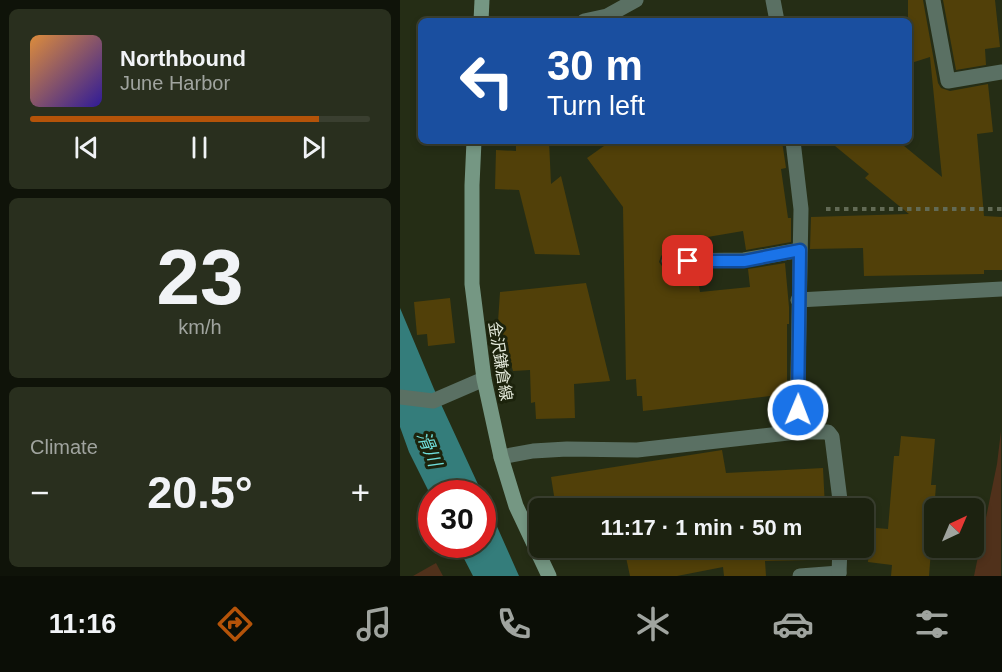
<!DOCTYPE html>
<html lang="en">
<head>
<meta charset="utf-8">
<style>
	body { margin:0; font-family:Arial,"Noto Sans JP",sans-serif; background:#292f1e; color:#f1f3f6; height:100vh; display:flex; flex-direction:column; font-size:22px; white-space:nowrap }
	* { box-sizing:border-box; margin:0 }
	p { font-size:20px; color:#a0a49f }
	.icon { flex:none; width:33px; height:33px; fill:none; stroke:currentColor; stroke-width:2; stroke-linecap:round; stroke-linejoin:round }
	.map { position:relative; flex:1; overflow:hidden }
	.drawer { display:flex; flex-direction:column; gap:9px; padding:9px; background:#0f1309; width:400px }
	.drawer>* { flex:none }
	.banner { position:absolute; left:18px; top:18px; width:494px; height:126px; border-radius:9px; box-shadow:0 3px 9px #0003,0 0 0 2px #3a3f30; background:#1a4fa0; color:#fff; overflow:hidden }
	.needle { width:39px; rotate:44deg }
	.fabs { position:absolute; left:524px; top:498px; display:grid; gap:12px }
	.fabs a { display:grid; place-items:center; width:60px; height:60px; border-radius:9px; background:#1c2210; box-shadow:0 3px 9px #0003,0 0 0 2px #3a3f30; font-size:30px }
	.speed { position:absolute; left:18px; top:480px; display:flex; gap:12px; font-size:30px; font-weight:700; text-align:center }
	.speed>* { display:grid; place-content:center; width:78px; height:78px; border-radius:50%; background:#1c2210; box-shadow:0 3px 9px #0003,0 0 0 2px #3a3f30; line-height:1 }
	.speed .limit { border:9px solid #d22; background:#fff; color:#111 }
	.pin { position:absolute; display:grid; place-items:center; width:51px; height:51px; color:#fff; margin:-26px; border-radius:12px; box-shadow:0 3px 9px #0006 }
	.me { position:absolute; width:66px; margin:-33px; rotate:1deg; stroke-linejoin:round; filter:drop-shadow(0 0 4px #0008) }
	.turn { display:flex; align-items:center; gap:21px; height:126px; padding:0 30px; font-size:27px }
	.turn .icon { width:78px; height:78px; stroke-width:2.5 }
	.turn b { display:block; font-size:42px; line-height:51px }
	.big { font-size:45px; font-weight:700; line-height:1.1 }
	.drawer .widget { flex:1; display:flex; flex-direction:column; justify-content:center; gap:9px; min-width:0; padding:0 21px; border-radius:9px; background:#292f1e }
	.drawer .dial { align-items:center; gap:0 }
	.dial b { font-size:78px; line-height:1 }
	.song { display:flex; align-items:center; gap:18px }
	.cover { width:72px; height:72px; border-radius:9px; background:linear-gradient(135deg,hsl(30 70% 55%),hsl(250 70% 35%)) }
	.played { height:6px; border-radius:3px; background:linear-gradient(90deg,#b45309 85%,#3a3f30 85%) }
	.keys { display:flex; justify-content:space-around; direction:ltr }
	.heat { display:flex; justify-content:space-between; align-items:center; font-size:33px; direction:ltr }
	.trip { position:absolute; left:129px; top:498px; width:345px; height:60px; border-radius:9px; background:#1c2210; box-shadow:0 3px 9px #0003,0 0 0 2px #3a3f30; font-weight:700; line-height:60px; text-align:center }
	.dock { display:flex; height:96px; justify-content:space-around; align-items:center; background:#0b0e06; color:#a0a49f }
	.dock .icon { width:42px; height:42px }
	.dock .current { color:#b45309 }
	.dock b { font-size:27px; color:#f1f3f6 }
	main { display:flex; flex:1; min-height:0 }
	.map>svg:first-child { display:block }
	.green { fill:#50311b }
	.water { fill:#347d7b }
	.building { fill:#514009 }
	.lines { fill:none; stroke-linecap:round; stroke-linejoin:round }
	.path { stroke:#626a55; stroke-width:4; stroke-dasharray:4.5 4.5; stroke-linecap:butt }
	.service { stroke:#5a7063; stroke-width:15 }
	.minor { stroke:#5a7063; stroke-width:15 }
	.secondary { stroke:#759783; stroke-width:15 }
	.route-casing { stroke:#114b97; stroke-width:15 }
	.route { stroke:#1a73e8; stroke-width:10 }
	.labels { text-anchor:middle; stroke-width:6; stroke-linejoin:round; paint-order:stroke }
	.street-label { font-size:16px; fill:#e2e8d9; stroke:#1c230c }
	.water-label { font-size:18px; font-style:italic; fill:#6fdedb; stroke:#1c230c }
</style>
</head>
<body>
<main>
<section class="drawer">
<div class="widget">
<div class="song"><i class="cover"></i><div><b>Northbound</b><p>June Harbor</p></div></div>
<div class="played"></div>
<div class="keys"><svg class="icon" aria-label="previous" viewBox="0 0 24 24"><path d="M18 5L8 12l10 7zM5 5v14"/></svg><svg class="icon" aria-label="pause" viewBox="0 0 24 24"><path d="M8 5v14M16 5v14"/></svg><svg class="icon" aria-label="next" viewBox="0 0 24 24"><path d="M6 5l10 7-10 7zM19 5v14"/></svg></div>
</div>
<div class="widget dial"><b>23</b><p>km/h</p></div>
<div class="widget"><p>Climate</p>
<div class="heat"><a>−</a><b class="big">20.5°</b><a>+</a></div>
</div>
</section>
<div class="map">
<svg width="602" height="576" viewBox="0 0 602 576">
	<rect width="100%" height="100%" fill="#252d15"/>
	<g class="green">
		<path d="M 601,431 L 601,576 L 574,576 L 597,464 Z"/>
		<path d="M 36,563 L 43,576 L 13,576 Z"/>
	</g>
	<g class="water">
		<path d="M 0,308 L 34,389 L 82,493 L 32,494 L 31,496 L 9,452 L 0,427 Z"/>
		<path d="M 83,495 L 119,576 L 73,576 L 57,545 L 82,544 Z"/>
	</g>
	<g class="building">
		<path d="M 508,0 L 523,0 L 538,83 L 541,88 L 550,91 L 588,84 L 593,132 L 577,134 L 584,216 L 602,217 L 602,270 L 584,270 L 584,274 L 464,276 L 463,248 L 410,249 L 411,217 L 509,214 L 465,178 L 469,174 L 429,141 L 498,141 L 542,177 L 530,57 L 508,64 Z"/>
		<path d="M 543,0 L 595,0 L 600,47 L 585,49 L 586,65 L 556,70 Z"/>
		<path d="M 116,141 L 149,141 L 151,184 L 161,176 L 180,255 L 135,254 L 119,190 L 95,189 L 96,150 L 116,151 Z"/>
		<path d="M 211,141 L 248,141 L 249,144 L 277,141 L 382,141 L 386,168 L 381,169 L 388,218 L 391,218 L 391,242 L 346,250 L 343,231 L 290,240 L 293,251 L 265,252 L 261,256 L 259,262 L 264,269 L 269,271 L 296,270 L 300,292 L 350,287 L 348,269 L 385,263 L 389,307 L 389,324 L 387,324 L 387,394 L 243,411 L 242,396 L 237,396 L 236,379 L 226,380 L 223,207 L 187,158 Z"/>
		<path d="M 186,283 L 210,381 L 174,384 L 175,418 L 136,419 L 135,402 L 131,403 L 130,370 L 113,371 L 98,322 L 100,292 Z"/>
		<path d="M 50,298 L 55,343 L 28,346 L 27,334 L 17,335 L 14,302 Z"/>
		<path d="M 501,436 L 535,439 L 531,485 L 536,485 L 529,576 L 491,576 L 492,565 L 468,562 L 469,551 L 450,551 L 450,548 L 464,548 L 464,527 L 488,529 L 494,456 L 499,456 Z"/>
		<path d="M 322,450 L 326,473 L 423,468 L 425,508 L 156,508 L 151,477 Z"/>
		<path d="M 224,548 L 430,548 L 430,552 L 409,553 L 409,560 L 365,561 L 366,576 L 324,576 L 323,567 L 277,576 L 230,576 Z"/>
	</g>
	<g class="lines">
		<path class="path" d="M 426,209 L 602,209"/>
		<g class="service">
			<path d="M 533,0 L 548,81 L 602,72"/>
			<path d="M 269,261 L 344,260 L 400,250"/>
			<path d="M 400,576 L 439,573 L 438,576"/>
		</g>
		<g class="minor">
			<path d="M 373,0 L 377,21"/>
			<path d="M 184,21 L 207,16 L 236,0"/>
			<path d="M 398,300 L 602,289"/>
			<path d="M 0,397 L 33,401 L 84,379"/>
			<path d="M 397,432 L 428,432 L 432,437 L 441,508"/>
			<path d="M 101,457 L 133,451 L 167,449 L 237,450 L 397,432 L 401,209 L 393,141"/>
			<path d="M 439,573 L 440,548"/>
		</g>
		<g class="secondary">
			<path d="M 81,21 L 82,0"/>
			<path d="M 74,141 L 72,185 L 72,284 L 84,379 L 101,457 L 116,506 L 149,576"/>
		</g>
	</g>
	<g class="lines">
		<defs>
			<path id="route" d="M 288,261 L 344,261 L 400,250 L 398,410"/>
		</defs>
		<use href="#route" class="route-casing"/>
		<use href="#route" class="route"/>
	</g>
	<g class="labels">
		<g class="street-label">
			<text transform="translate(101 361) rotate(81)" y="6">金沢鎌倉線</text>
		</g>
		<g class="water-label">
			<text transform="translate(29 449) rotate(68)" y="6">滑川</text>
		</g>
	</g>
</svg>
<div class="fabs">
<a><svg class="needle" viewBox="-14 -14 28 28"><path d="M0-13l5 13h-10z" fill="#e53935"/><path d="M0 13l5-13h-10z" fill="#a0a49f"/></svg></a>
</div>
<div class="speed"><div class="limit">30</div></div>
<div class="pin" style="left:288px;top:261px;background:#d93025"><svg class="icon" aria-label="arrive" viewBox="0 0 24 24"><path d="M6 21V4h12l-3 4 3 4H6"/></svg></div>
<svg class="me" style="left:398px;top:410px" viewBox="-20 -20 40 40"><circle r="17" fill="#1a73e8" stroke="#fff" stroke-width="3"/><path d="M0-11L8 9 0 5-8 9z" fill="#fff"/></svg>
<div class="trip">11:17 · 1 min · 50 m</div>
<div class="banner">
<div class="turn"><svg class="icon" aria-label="left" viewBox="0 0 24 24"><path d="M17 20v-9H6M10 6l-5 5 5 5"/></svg><div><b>30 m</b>Turn left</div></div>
</div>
</div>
</main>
<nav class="dock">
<b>11:16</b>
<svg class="icon current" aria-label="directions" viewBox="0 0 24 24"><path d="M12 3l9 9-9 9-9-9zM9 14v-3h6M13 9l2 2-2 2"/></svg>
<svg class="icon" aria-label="music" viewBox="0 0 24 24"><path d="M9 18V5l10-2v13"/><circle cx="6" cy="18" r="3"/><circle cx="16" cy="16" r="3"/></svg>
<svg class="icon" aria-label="phone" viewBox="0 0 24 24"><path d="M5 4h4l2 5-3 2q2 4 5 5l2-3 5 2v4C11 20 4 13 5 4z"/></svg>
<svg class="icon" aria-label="climate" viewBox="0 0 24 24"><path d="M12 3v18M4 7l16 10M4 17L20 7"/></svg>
<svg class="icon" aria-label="car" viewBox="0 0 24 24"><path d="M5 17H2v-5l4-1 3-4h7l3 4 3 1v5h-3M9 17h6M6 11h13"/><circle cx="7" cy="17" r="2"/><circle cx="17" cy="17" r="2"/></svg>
<svg class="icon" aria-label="filters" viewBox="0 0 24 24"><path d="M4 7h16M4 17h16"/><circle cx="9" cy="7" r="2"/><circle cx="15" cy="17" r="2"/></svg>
</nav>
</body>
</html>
